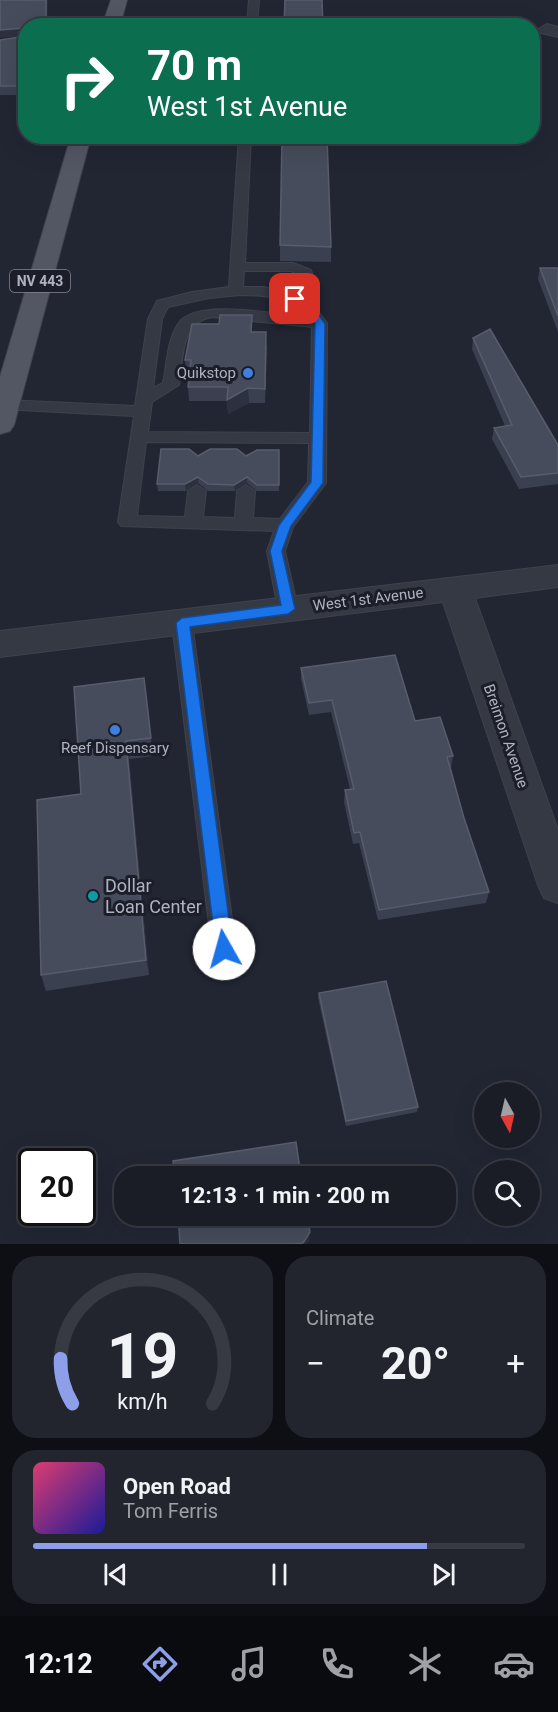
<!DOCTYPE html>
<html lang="en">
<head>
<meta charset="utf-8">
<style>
	body { margin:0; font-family:Roboto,sans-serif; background:#23252e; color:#f1f3f6; height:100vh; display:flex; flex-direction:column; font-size:22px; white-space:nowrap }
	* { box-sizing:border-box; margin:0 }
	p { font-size:20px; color:#9fa1a7 }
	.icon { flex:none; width:33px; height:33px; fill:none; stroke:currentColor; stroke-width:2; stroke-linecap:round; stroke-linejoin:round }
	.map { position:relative; height:1244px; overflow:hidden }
	.side { display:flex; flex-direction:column; gap:12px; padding:12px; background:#0e0f15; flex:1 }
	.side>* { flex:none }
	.hud { position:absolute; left:18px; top:18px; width:522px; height:126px; border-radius:24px; box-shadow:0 6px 24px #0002,0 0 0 2px #383a43; background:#0b6e4f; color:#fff; overflow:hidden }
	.needle { width:39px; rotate:172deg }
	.controls { position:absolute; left:474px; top:1082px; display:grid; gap:12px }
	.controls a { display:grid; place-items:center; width:66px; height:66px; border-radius:50%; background:#1a1c26; box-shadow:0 6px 24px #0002,0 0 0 2px #383a43; font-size:30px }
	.speed { position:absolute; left:18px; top:1148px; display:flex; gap:12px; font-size:30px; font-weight:700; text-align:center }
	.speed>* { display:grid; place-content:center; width:78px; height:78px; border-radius:50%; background:#1a1c26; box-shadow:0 6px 24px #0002,0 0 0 2px #383a43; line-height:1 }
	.speed .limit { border:3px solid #111; border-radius:9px; background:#fff; color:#111 }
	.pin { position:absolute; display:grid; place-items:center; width:51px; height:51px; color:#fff; margin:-26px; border-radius:12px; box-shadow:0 3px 9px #0006 }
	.me { position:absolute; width:66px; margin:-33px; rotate:353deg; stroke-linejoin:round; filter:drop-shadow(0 0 4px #0008) }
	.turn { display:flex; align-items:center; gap:21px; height:126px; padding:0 30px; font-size:27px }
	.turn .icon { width:78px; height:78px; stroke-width:2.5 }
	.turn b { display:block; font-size:42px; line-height:51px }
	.big { font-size:45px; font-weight:700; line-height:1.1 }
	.side .widget { flex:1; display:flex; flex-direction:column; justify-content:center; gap:9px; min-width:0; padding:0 21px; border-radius:24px; background:#23252e }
	.side .dial { align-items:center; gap:0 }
	.dial svg { height:156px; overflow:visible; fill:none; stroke:#383a43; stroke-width:7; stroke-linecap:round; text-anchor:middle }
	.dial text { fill:#f1f3f6; stroke:none }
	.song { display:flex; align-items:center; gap:18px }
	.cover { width:72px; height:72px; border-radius:9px; background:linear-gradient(135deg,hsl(340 70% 55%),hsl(240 70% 35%)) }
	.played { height:6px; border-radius:3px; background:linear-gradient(90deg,#8d9fe9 80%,#383a43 80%) }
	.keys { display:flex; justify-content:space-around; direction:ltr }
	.heat { display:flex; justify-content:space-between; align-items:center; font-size:33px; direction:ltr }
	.side .tiles { flex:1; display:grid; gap:12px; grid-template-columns:1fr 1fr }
	.widget:last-child { grid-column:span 2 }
	.trip { position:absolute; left:114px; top:1166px; width:342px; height:60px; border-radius:24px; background:#1a1c26; box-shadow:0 6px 24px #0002,0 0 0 2px #383a43; font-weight:700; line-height:60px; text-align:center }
	.tabs { display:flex; height:96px; justify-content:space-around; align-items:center; background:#0a0b0f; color:#9fa1a7 }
	.tabs .icon { width:42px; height:42px }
	.tabs .selected { color:#8d9fe9 }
	.tabs b { font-size:27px; color:#f1f3f6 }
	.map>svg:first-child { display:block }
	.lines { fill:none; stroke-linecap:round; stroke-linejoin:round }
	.service-casing { stroke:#3f424e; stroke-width:2 }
	.minor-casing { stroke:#3f424e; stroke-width:2 }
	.primary-casing { stroke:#3f424e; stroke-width:2 }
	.service { fill:#353944; fill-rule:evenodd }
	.minor { fill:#353944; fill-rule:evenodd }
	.primary { fill:#535764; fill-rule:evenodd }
	.wall { fill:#3b4050 }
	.shaded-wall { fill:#2c303f }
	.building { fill:#474c5c; stroke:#585c6c; stroke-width:1.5 }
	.route { fill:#1a73e8; stroke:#114b97; stroke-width:1.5 }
	.shop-dot { fill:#3f7fe0; stroke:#1b1e29; stroke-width:2 }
	.culture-dot { fill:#0f9aa8; stroke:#1b1e29; stroke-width:2 }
	.labels { text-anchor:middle; stroke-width:6; stroke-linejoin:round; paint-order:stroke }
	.shield { fill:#1b1e29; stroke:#838693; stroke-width:1.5 }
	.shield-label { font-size:14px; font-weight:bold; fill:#afb3c1 }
	.poi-label { font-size:15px; fill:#afb3c1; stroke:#1b1e29; text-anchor:end }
	.street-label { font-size:15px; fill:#afb3c1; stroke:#1b1e29 }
	.near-poi-label { font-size:18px; fill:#afb3c1; stroke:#1b1e29; text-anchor:start }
</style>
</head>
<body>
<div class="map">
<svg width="558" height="1244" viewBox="0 0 558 1244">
	<rect width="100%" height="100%" fill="#222633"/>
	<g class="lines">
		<defs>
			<g id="service">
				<path d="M 249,0 L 259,0 L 257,26 L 247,26 Z"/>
				<path d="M 239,136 L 251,136 L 245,263 L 293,263 L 311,270 L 315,283 L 303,298 L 314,306 L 327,323 L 326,483 L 293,527 L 285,551 L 298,609 L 295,614 L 281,614 L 278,609 L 267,551 L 274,531 L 121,526 L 118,522 L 134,416 L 0,409 L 0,401 L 5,400 L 135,406 L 148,319 L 157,301 L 192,292 L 229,287 ZM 244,271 L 291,271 L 299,275 L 301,283 L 292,293 L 264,287 L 243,287 ZM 240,295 C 265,295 291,297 308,317 C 279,315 195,297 178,324 C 167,341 167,364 163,383 L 153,388 L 162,319 L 168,307 L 209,298 ZM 212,317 L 312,327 L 310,433 L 148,432 L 152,402 L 179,385 C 183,360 180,322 212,317 ZM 146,442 L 309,443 L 308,482 L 280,519 L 253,518 L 255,491 L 246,485 L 237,491 L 235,518 L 203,517 L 206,491 L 197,485 L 188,491 L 185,517 L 137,516 Z"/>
				<path d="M 182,616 L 189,618 L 192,623 L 236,949 L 233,957 L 224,960 L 215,957 L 212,949 L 172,623 L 175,618 Z"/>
			</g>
			<g id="minor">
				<path d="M 547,24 L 558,27 L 558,37 L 541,33 L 538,29 Z"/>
				<path d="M 558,565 L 558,587 L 475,598 L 558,830 L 558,903 L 544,898 L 538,885 L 443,602 L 0,657 L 0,631 Z"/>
			</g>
			<g id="primary">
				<path d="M 111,0 L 127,0 L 120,26 L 102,26 Z"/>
				<path d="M 71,136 L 91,136 L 14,425 L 10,431 L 0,434 L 0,377 Z"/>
			</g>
		</defs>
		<use href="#service" class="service-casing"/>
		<use href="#minor" class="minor-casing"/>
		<use href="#primary" class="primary-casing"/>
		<use href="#service" class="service"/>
		<use href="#minor" class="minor"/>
		<use href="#primary" class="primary"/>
	</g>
	<g class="wall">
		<path d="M 26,36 L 26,72 L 23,89 L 19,95 L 0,95 L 0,40 Z"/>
		<path d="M 280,245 L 331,247 L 331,262 L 280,261 Z"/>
		<path d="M 540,268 L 558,268 L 558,332 L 538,279 Z"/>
		<path d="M 252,332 L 267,346 L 265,403 L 249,403 L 228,414 L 227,401 L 189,401 L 188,387 L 189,374 L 186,374 L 185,360 Z"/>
		<path d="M 473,338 L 558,445 L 558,484 L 519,489 L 492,439 L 494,428 L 505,426 L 472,349 Z"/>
		<path d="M 279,450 L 279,491 L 257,491 L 247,483 L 235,491 L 208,491 L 198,483 L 186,491 L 158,491 L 157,484 L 198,456 L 246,456 Z"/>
		<path d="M 301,668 L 415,721 L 453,756 L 451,768 L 464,818 L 489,892 L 486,903 L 378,920 L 359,843 L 353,844 L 344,802 L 345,790 L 350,789 L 331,712 L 309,715 L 301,679 Z"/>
		<path d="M 144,678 L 153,756 L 129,759 L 149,975 L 46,991 L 41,975 L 81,794 Z"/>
		<path d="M 319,993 L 418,1107 L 417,1112 L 346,1126 L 318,998 Z"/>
	</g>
	<g class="shaded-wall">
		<path d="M 46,0 L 48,0 L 47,26 L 30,26 L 30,22 Z"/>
		<path d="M 25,28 L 26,36 L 0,38 L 0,30 Z"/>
		<path d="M 26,55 L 26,72 L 23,89 L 19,95 L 17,86 Z"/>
		<path d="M 248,388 L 249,403 L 228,414 L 227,400 Z"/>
		<path d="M 198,477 L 198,483 L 186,491 L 185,484 Z"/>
		<path d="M 247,477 L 247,483 L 235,491 L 234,485 Z"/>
		<path d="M 126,741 L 129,759 L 149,975 L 146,960 Z"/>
		<path d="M 310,1232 L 309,1241 L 307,1244 L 303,1244 Z"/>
	</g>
	<g class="building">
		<path d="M 0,0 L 46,0 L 46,20 L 30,22 L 30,26 L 26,26 L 26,31 L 25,28 L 0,30 Z"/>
		<path d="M 285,0 L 322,0 L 323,26 L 284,26 Z"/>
		<path d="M 26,36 L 26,55 L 22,81 L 17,86 L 0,86 L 0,40 Z"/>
		<path d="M 282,136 L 327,136 L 331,247 L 280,245 Z"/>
		<path d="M 540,268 L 558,268 L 558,316 Z"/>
		<path d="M 220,315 L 252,315 L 251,332 L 266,332 L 265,389 L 248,388 L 227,400 L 228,387 L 188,387 L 191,360 L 185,360 L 192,324 L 219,324 Z"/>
		<path d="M 490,329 L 558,445 L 558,473 L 521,477 L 494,428 L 512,425 L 473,338 Z"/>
		<path d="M 161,449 L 189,449 L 198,456 L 210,449 L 237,449 L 246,456 L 257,450 L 279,450 L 279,485 L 257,485 L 247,477 L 234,485 L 208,484 L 198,477 L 185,484 L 157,484 Z"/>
		<path d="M 395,655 L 415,721 L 440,717 L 453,756 L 447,757 L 464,818 L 489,892 L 379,910 L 360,832 L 354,833 L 345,790 L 354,789 L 332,700 L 309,703 L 301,668 Z"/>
		<path d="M 144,678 L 151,738 L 126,741 L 146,960 L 41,975 L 37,800 L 81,794 L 74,687 Z"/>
		<path d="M 386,981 L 418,1107 L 346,1121 L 319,993 Z"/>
		<path d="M 296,1142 L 301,1176 L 175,1176 L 173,1161 Z"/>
		<path d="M 178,1215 L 307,1215 L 310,1232 L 303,1243 L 294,1244 L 180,1244 Z"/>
	</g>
	<path class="route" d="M 291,297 C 307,295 317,312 325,324 L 323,483 L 291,526 L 282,551 L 295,609 L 288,614 L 190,627 L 233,949 L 230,955 L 224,957 L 218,955 L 216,949 L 176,623 L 182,618 L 281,605 L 270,551 L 279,525 L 311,482 L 315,324 L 306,311 L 291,301 Z"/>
	<g class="shop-dot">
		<circle cx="248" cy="373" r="6"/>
		<circle cx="115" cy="730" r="6"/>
	</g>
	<circle class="culture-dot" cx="93" cy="896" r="6"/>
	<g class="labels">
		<rect class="shield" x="10" y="270" width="60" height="22" rx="4.5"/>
		<g class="shield-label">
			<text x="40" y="286">NV 443</text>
		</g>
		<g class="poi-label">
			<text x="236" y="378">Quikstop</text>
			<text x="115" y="753" text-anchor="middle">Reef Dispensary</text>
		</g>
		<g class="street-label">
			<text transform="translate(368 599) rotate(-7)" y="5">West 1st Avenue</text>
			<text transform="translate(506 736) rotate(71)" y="5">Breimon Avenue</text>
		</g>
		<g class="near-poi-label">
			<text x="105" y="892">Dollar<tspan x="105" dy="21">Loan Center</tspan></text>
		</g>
	</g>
</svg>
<div class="controls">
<a><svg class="needle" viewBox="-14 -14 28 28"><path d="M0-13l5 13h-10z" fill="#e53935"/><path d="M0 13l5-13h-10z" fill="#9fa1a7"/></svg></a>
<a><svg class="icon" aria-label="search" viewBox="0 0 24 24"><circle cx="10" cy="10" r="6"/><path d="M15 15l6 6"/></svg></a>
</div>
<div class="speed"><div class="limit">20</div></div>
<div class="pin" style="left:295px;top:299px;background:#d93025"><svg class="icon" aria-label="arrive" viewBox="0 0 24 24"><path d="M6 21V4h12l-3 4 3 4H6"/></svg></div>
<svg class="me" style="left:224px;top:949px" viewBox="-20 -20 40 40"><circle r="19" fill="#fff"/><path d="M0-13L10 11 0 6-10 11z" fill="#1a73e8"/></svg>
<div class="trip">12:13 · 1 min · 200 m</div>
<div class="hud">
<div class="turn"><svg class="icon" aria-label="right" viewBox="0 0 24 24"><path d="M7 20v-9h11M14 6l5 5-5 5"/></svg><div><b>70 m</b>West 1st Avenue</div></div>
</div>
</div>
<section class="side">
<div class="tiles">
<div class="widget dial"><svg viewBox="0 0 100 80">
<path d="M14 69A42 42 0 1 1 86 69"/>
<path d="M14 69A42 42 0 0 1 8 46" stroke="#8d9fe9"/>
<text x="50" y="56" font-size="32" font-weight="700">19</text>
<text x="50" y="72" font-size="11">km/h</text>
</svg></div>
<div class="widget"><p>Climate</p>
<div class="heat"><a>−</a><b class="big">20°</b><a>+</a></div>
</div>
<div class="widget">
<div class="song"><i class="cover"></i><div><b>Open Road</b><p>Tom Ferris</p></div></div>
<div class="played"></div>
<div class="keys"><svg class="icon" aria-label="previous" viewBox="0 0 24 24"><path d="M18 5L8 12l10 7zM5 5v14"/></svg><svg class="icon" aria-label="pause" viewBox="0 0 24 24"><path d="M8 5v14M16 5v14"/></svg><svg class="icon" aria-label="next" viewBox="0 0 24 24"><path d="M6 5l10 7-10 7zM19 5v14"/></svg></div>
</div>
</div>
</section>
<nav class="tabs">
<b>12:12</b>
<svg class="icon selected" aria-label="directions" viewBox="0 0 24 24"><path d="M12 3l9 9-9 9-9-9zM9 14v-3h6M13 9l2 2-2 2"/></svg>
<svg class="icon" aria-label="music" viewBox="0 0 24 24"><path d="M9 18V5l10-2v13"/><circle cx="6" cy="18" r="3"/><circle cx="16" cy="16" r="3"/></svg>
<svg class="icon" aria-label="phone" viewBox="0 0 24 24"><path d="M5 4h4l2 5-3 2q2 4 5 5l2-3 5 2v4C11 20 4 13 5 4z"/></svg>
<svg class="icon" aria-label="climate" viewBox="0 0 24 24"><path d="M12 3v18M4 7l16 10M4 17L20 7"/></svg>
<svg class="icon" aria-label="car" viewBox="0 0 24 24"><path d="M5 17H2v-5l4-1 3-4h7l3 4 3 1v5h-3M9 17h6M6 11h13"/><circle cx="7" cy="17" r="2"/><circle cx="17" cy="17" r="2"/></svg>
</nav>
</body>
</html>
